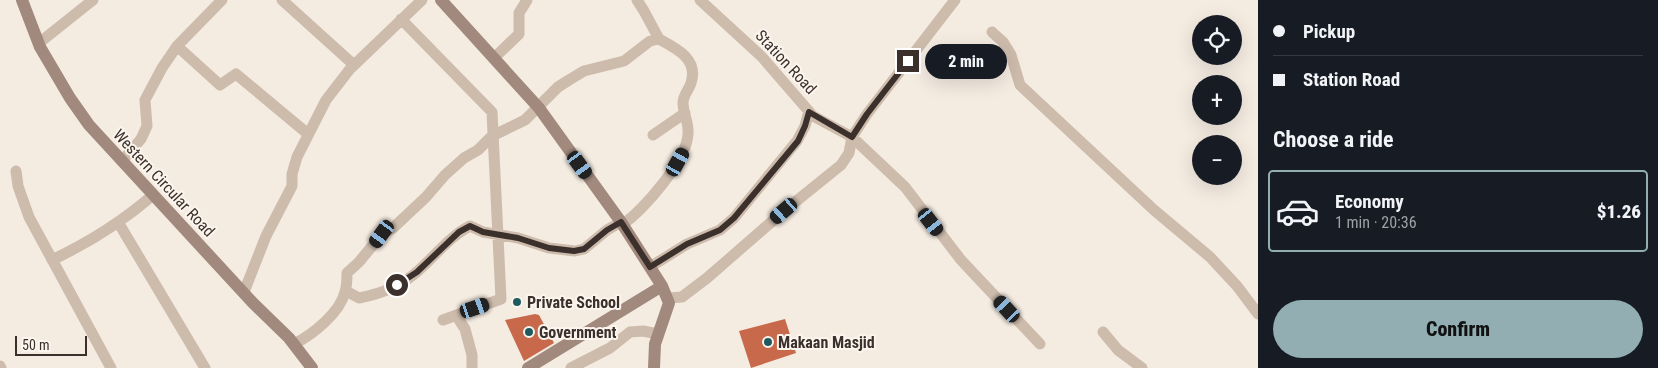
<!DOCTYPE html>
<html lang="en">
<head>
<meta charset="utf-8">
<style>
  :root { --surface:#171b24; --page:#20242c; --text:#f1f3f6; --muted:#9ea1a6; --line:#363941; --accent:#92aeb2 }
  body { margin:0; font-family:"Roboto Condensed",sans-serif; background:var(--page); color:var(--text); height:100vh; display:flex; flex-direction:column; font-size:19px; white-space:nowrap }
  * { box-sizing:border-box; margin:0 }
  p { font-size:16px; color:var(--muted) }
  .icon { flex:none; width:28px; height:28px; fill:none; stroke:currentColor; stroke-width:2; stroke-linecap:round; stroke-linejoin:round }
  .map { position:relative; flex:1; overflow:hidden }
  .side { display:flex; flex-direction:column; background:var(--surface); width:400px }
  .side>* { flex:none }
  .hud { display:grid; align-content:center; height:110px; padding:0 15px; background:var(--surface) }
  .tools { position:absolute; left:1192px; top:15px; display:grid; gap:10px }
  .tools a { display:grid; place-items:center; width:50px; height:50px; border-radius:50%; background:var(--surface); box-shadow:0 5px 20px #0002; font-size:25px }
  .scale { position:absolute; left:15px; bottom:12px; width:72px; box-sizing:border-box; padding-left:5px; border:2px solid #3b302b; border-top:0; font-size:14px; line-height:18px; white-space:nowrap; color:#3b302b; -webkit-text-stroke:4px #fbf5ee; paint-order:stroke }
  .end { position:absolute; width:22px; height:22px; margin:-11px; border:6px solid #3b302b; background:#fff; box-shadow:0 0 0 2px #fff }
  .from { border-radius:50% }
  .bubble { position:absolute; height:35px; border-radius:18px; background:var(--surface); box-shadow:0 5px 20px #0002; font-size:16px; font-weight:800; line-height:35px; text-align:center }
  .car { position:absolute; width:15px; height:30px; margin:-15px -8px; border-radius:6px; box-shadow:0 0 4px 1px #0007; background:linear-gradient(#222 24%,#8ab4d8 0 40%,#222 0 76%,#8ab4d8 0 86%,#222 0) }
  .hud b { display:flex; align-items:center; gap:18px; height:48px; font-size:19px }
  .hud b+b { border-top:1px solid var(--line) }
  .hud i { width:12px; height:12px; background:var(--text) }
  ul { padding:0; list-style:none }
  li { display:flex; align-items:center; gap:15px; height:82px; margin:0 10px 8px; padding:0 5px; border:2px solid transparent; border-radius:5px }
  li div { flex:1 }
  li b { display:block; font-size:19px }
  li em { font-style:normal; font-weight:800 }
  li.current { border-color:var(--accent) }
  li>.icon { width:45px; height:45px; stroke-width:1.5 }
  h2 { padding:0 15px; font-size:22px; line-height:60px }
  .button { display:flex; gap:10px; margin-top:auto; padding:10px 15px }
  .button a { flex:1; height:58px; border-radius:30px; background:var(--accent); color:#111; font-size:20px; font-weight:800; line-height:58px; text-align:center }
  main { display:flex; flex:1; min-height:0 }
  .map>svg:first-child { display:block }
  .building { fill:#c8694b }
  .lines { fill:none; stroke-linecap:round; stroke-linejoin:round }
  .street { stroke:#cdbbac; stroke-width:11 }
  .secondary { stroke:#a18a7d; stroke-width:12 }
  .route { stroke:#3b302b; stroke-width:6 }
  .poi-dot { fill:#1f5a5e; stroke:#fbf5ee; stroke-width:2 }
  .labels { text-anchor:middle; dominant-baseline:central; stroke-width:4; stroke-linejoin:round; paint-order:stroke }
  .street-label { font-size:16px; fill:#3b302b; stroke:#fbf5ee }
  .poi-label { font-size:16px; font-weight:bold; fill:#3b302b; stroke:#fbf5ee; text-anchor:start }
</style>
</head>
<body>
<main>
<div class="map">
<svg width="1258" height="368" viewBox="0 0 1258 368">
  <rect width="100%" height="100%" fill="#f4ebe1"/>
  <path class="building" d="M535 314 539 315 554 343 524 361 505 320Z
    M785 319 796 353 751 368 739 331Z"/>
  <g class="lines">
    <path class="street" d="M282 0 354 65
      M637 0 644 11 659 39
      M700 0 762 57 813 116 852 137 905 187 961 260 1040 344
      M401 19 492 112 501 299 443 320
      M992 32 1003 42 1011 55 1020 85 1154 210 1210 257 1237 286 1258 314
      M39 43 93 0
      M177 46 220 85 236 74 308 134
      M494 58 519 34V13L527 0
      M653 135 685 113
      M122 161 141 139 147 126 145 100 162 68 177 46 222 0
      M16 171 18 186 29 217 111 368
      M118 222 205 368
      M52 260C88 243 123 221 153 195
      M650 267 687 244 720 230 734 218 797 141 805 126 809 111
      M346 291 359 298C380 294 403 285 419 270 436 255 450 236 470 226L483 232 518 238 549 248 575 251 584 249 607 230 621 222
      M244 292 266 236 292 186V174L297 157 326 100 350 69 422 0
      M668 298 682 297 707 278 784 211 841 165 849 153 852 137 867 114 955 0
      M456 315 465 329 472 355V368
      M1103 332 1118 350 1142 368
      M294 344C312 335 340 313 345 292 347 286 347 279 347 273L359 262 382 234 393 228 426 197 445 175 464 158 478 150 492 136 525 120 558 87 569 80 584 71 624 61 650 41 659 39C676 48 699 59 691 83 689 90 683 95 683 103 683 113 689 123 688 133 688 159 643 211 623 224
      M0 366 1 368
      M571 368 610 348 630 332 643 331 658 334"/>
    <path class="secondary" d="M22 0 40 47 70 98 89 125 253 303 289 338 312 368
      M441 0 539 108 621 222 662 286 669 303 655 344 654 368
      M528 368 662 286"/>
  </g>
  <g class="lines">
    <path class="route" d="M397 285 417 272 459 232 470 226 483 232 518 238 549 248 574 251 584 249 607 230 621 222 650 267 687 244 720 230 734 218 798 141 805 126 809 112 852 137 867 114 908 61"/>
  </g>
  <g class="poi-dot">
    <circle cx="517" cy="302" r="5"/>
    <circle cx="529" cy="332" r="5"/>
    <circle cx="768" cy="342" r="5"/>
  </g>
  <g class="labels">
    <g class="street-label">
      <text transform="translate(786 62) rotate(47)">Station Road</text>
      <text transform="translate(164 183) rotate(47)">Western Circular Road</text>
    </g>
    <g class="poi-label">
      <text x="527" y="302">Private School</text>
      <text x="539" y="332">Government</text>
      <text x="778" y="342">Makaan Masjid</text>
    </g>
  </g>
</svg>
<div class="tools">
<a><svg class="icon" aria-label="locate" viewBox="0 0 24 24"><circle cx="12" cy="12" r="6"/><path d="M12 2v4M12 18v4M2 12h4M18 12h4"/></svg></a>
<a>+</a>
<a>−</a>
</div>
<div class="scale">50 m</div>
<i class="end from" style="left:397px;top:285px"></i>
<i class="end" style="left:908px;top:61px"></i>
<div class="bubble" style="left:925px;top:44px;width:82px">2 min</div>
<i class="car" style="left:678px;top:162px;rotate:29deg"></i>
<i class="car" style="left:580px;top:165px;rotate:144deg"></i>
<i class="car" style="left:784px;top:211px;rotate:229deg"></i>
<i class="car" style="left:931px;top:222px;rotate:142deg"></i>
<i class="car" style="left:382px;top:234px;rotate:216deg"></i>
<i class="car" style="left:475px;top:308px;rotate:71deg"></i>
<i class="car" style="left:1007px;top:309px;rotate:317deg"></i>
</div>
<section class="side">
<div class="hud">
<b><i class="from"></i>Pickup</b>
<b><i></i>Station Road</b>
</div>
<h2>Choose a ride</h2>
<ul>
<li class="current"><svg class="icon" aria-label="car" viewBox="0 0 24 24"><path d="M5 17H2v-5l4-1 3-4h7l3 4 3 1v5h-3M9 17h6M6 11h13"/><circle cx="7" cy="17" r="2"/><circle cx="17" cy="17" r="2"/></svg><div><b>Economy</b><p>1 min · 20:36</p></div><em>$1.26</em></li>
</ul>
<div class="button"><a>Confirm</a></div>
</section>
</main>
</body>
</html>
